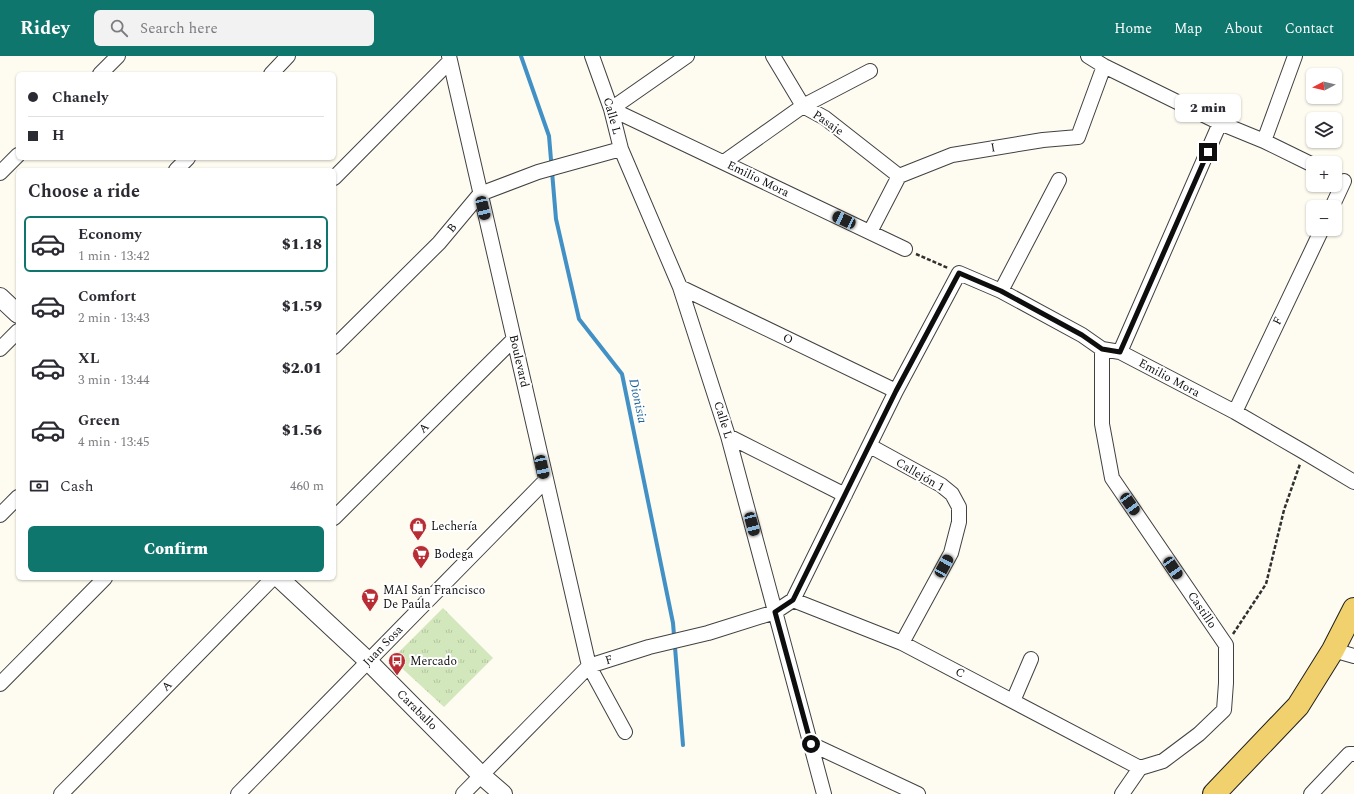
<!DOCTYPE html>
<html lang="en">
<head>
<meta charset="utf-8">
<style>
  :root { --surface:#fff; --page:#f2f2f3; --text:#2b2b33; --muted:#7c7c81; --line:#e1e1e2; --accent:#0f766e }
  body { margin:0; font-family:Spectral,serif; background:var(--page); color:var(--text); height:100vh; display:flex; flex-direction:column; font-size:15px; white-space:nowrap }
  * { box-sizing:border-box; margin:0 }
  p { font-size:13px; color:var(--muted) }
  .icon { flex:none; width:22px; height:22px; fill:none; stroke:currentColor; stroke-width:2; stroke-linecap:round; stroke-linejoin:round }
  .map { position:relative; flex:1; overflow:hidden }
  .drawer { position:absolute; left:16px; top:112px; width:320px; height:412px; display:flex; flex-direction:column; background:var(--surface); border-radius:6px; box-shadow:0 1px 3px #0004 }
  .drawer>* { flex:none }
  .banner { position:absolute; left:16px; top:16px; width:320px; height:88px; border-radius:6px; box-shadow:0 1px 3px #0004; display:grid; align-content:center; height:88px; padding:0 12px; background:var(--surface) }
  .needle { width:26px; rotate:263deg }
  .controls { position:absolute; left:1306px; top:12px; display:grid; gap:8px }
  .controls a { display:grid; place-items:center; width:36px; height:36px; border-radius:6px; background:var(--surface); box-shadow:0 1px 3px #0004; font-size:20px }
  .end { position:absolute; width:18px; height:18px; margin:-9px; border:5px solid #0e0e0e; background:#fff; box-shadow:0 0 0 2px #fff }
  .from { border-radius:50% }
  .bubble { position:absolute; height:28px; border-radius:6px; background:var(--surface); box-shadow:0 1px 3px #0004; font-size:13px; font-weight:800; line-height:28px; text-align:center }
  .car { position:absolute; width:12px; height:24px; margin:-12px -6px; border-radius:5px; box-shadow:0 0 3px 1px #0007; background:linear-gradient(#222 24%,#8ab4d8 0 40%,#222 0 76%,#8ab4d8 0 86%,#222 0) }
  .banner b { display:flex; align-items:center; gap:14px; height:38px; font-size:15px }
  .banner b+b { border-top:1px solid var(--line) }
  .banner i { width:10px; height:10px; background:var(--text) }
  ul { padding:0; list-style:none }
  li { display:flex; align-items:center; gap:12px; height:56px; margin:0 8px 6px; padding:0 4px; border:2px solid transparent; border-radius:6px }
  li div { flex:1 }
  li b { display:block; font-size:15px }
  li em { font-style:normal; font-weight:800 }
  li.selected { border-color:var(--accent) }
  li>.icon { width:36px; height:36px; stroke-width:1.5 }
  h2 { padding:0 12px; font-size:18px; line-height:48px }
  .pay { display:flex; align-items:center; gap:10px; height:44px; padding:0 12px; font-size:15px }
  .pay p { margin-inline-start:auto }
  .action { display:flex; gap:8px; margin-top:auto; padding:8px 12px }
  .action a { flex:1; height:46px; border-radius:6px; background:var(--accent); color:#fff; font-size:16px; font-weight:800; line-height:46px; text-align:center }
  header { display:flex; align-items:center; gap:24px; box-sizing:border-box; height:56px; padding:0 20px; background:var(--accent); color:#fff }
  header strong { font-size:19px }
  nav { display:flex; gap:22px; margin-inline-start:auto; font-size:14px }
  .search { width:280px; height:36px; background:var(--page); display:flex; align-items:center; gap:10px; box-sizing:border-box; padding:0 14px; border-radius:6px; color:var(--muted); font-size:15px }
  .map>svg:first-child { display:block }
  .grass { fill:url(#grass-tufts) }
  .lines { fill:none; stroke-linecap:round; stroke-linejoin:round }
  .stream { stroke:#4291c6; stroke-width:4 }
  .minor-casing { stroke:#414141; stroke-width:16 }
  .tertiary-casing { stroke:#414141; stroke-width:20 }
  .primary-casing { stroke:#1f1f1f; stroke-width:24 }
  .path { stroke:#303030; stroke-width:2.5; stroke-dasharray:4 2; stroke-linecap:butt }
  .minor { stroke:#fff; stroke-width:14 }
  .tertiary { stroke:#fff; stroke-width:18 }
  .primary { stroke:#f1d16d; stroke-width:22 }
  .route { stroke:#0e0e0e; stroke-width:5 }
  .labels { text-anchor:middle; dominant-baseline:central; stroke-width:4; stroke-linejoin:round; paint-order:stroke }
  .street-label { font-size:12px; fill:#0e0e0e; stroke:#fff }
  .poi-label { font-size:12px; fill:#0e0e0e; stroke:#fff; text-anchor:start }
  .water-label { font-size:13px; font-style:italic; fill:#1d6399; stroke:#fff }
</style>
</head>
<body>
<header>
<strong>Ridey</strong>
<div class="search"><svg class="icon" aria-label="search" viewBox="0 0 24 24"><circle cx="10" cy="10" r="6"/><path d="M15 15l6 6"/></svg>Search here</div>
<nav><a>Home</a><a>Map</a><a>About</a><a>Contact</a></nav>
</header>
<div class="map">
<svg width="1354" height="738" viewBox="0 0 1354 738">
  <defs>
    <pattern id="grass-tufts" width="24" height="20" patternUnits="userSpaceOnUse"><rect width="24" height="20" fill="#d2e7bb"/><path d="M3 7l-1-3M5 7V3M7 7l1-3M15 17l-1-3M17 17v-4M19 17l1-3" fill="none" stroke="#b3c5a0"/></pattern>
  </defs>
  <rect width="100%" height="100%" fill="#fefbf0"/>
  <path class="grass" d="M443 552 493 602 444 651 392 603Z"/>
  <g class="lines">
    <path class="stream" d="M521 0 549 80 556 163 579 263 622 318 673 567 683 689"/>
    <defs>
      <path id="minor" d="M449 0 589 610 625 676
        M592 0 611 53 621 93 680 231 728 380 824 738
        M687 0 611 53 905 193
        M773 0 803 50 825 62 899 120
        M1088 0 1104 10 1220 67 1264 85 1313 109
        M100 18 118 0
        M271 18 288 0
        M1264 85 1295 0
        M724 106 803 50 870 15
        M176 114 188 102
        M0 117 18 99
        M334 122 450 5
        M1332 151 1344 125
        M870 176 899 120 952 99 1043 84 1078 81 1104 10
        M680 231 896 335
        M1001 235 1059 124
        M334 291 439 187 480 138 538 116 621 93
        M0 293 18 275
        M1102 293V368L1112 422 1226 589V627L1224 654 1199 678 1163 705 1140 712 1122 738
        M1120 296 1220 67
        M1235 356 1322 173
        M728 380 845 439
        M870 390 941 429 952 438 959 451V466L951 497 902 587
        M0 459 18 441
        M334 462 514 283
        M793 544 896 335 959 217 1001 235 1082 279 1102 293 1120 296 1235 356 1304 396 1354 426
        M1333 594 1354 600
        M0 628 105 522
        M1013 645 1031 603
        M811 688 918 738
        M61 738 273 522
        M238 738 545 425
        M463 738 589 610 649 591 708 577 775 556 793 544 902 587 1140 712
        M1311 738 1349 698H1354"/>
      <path id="tertiary" d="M0 241 18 258
        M279 522 368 605 481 719 503 738"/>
      <path id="primary" d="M1214 738 1298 650 1333 594 1354 553"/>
    </defs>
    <use href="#minor" class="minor-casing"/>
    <use href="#tertiary" class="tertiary-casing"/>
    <use href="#primary" class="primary-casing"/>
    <path class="path" d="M916 198 948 212
      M1233 578 1266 528 1284 454 1300 408"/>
    <use href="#minor" class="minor"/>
    <use href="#tertiary" class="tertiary"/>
    <use href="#primary" class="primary"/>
  </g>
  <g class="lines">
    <path class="route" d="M811 688 775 556 793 544 896 335 959 217 1001 235 1082 279 1102 293 1120 296 1208 96"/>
  </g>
  <defs>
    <symbol id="shop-pin" viewBox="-11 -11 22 30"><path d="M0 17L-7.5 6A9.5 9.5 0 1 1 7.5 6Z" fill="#b72d33" stroke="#fff"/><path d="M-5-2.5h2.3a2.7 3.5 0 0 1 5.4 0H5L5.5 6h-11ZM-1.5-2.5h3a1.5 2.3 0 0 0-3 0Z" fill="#fff"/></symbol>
    <symbol id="supermarket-pin" viewBox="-11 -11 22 30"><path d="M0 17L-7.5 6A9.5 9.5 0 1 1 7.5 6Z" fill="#b72d33" stroke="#fff"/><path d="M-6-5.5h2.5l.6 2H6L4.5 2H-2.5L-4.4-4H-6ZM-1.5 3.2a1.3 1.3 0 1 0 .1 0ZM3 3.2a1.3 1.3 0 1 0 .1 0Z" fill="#fff"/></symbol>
    <symbol id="bus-pin" viewBox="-11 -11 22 30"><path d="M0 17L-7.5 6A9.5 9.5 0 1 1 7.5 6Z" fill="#b72d33" stroke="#fff"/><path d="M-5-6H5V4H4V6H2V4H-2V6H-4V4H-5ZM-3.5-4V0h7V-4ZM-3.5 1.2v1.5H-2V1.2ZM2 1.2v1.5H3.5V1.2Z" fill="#fff"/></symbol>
  </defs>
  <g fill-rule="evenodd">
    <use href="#shop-pin" x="408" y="460" width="20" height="27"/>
    <use href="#supermarket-pin" x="411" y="488" width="20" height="27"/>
    <use href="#supermarket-pin" x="360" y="531" width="20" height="27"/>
    <use href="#bus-pin" x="387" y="595" width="20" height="27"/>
  </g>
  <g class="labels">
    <g class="street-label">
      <text transform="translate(612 60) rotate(74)">Calle L</text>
      <text transform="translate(828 67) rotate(34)">Pasaje</text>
      <text transform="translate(993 92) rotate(-9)">I</text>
      <text transform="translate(758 123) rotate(26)">Emilio Mora</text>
      <text transform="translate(452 172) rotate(-50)">B</text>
      <text transform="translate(1278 265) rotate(-65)">F</text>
      <text transform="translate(788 283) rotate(26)">O</text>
      <text transform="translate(519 305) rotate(77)">Boulevard</text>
      <text transform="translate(1169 322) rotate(28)">Emilio Mora</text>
      <text transform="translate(723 364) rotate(73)">Calle L</text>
      <text transform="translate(424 372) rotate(-45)">A</text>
      <text transform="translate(920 419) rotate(30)">Callejón 1</text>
      <text transform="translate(1202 554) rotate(56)">Castillo</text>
      <text transform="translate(383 590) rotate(-46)">Juan Sosa</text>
      <text transform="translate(609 604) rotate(-17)">F</text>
      <text transform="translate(960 617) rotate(28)">C</text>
      <text transform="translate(167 630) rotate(-45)">A</text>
      <text transform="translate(417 654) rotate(45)">Caraballo</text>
    </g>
    <g class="poi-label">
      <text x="431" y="470">Lechería</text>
      <text x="434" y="498">Bodega</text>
      <text x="383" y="534">MAI San Francisco<tspan x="383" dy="14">De Paula</tspan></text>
      <text x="410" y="605">Mercado</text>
    </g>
    <g class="water-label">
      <text transform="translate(638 345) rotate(78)">Dionisia</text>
    </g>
  </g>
</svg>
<div class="controls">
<a><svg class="needle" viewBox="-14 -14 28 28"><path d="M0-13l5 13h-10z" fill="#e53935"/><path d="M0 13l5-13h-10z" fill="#7c7c81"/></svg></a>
<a><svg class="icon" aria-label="layers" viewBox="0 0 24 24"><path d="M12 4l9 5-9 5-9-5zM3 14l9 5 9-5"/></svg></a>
<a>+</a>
<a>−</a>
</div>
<i class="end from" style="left:811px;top:688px"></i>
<i class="end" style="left:1208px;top:96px"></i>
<div class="bubble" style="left:1175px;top:38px;width:66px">2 min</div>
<i class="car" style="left:483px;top:152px;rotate:167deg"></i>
<i class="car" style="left:844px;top:164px;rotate:295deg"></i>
<i class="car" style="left:542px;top:411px;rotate:168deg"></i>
<i class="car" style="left:1130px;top:448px;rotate:145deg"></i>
<i class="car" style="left:752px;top:468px;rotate:165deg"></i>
<i class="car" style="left:944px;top:510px;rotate:29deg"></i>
<i class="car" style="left:1173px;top:512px;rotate:146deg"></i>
<div class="banner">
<b><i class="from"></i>Chanely</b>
<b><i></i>H</b>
</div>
<section class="drawer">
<h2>Choose a ride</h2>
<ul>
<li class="selected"><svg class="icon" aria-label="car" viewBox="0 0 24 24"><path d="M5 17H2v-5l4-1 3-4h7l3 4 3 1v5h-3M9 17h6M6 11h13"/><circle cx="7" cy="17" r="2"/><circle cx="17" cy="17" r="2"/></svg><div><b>Economy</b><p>1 min · 13:42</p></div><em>$1.18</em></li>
<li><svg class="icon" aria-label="car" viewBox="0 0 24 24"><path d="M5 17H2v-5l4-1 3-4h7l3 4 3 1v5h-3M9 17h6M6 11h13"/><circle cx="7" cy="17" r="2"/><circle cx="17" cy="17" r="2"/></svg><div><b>Comfort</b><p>2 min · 13:43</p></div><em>$1.59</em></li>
<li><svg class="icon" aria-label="car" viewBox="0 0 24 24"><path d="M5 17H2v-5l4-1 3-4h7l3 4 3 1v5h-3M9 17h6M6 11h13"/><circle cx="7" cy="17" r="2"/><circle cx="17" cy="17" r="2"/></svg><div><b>XL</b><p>3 min · 13:44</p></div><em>$2.01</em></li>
<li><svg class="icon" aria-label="car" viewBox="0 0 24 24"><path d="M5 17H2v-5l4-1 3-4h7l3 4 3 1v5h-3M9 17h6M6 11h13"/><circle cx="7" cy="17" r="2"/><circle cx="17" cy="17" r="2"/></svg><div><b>Green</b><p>4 min · 13:45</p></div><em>$1.56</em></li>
</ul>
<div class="pay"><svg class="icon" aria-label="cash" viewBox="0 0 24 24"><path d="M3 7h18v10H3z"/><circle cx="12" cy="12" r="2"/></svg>Cash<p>460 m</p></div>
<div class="action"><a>Confirm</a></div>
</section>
</div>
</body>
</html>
